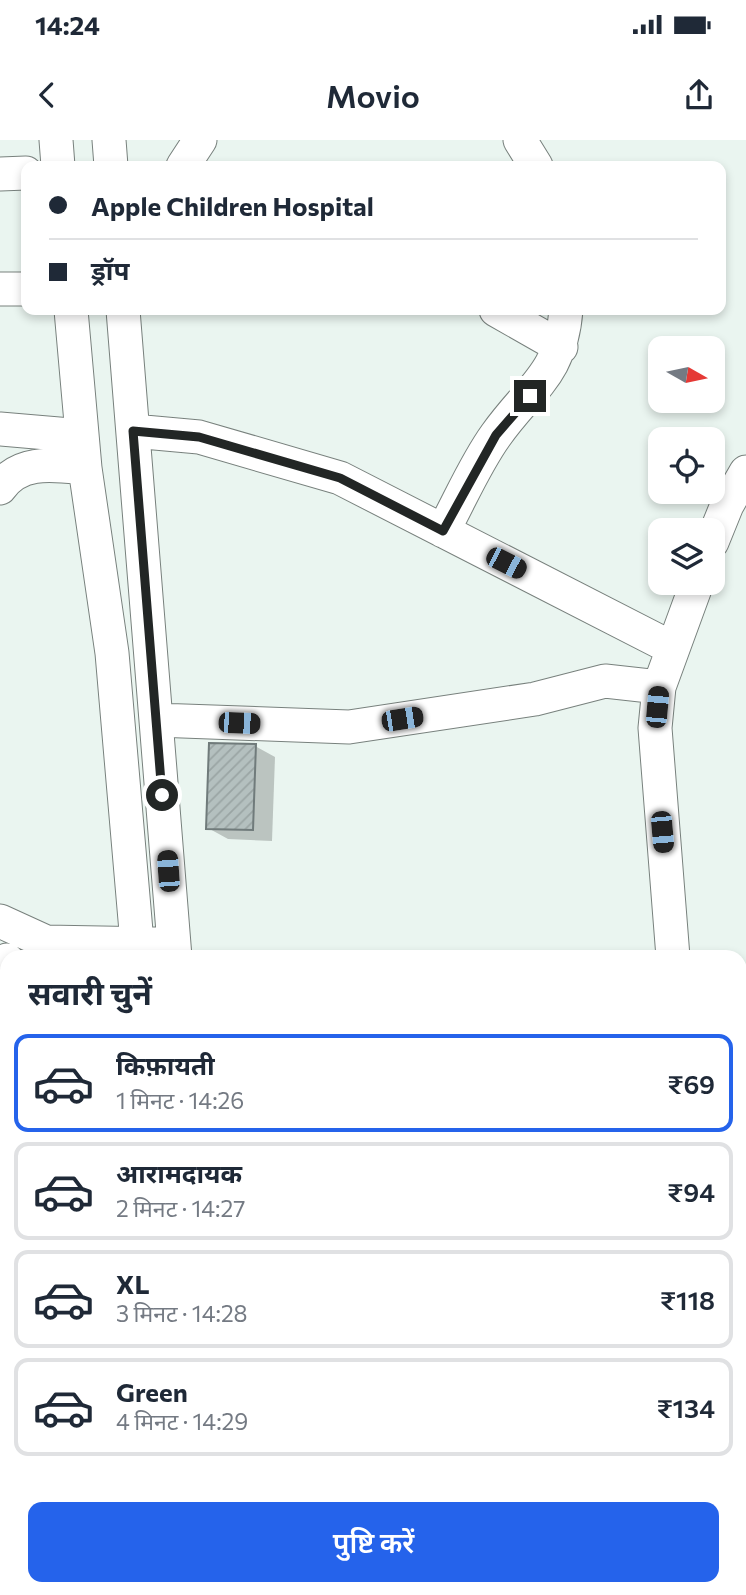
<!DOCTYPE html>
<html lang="hi">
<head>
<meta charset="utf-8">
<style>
  :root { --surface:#fff; --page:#f6f6f7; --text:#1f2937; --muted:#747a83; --line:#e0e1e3; --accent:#2563eb }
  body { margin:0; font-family:Commissioner,"Noto Sans Devanagari",sans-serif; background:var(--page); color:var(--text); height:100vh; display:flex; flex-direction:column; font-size:26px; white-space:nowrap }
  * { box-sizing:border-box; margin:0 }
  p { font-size:23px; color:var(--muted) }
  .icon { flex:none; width:38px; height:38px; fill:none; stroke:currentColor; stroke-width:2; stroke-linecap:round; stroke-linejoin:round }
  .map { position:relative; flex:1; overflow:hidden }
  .sheet { position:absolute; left:0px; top:810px; width:747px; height:646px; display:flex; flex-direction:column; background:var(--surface); border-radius:21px 21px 0 0; box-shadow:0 4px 10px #0003 }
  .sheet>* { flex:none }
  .guide { position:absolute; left:21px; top:21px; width:705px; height:154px; border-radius:14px; box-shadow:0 4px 10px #0003; display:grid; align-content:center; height:154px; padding:0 28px; background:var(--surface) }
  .needle { width:46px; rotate:99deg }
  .tools { position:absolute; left:648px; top:196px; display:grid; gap:14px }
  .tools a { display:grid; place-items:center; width:77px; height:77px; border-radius:14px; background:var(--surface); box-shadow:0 4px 10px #0003; font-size:35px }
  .end { position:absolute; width:32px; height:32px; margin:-16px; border:9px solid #222625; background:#fff; box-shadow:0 0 0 4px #fff }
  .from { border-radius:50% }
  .car { position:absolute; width:21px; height:42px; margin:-21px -10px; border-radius:9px; box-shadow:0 0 5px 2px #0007; background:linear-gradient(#222 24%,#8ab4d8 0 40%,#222 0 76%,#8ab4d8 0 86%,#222 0) }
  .guide b { display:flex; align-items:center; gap:24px; height:66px; font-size:26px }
  .guide b+b { border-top:2px solid var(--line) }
  .guide i { width:18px; height:18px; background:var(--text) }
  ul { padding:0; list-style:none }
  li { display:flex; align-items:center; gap:21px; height:98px; margin:0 14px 10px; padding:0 14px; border:4px solid var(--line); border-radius:14px }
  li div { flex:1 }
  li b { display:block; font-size:26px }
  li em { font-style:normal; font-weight:600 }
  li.on { border-color:var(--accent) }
  li>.icon { width:63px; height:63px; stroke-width:1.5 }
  h2 { padding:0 28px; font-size:32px; line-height:84px }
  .primary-button { display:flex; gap:14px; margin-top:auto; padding:14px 28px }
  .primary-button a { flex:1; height:80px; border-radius:14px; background:var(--accent); color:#fff; font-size:28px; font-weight:600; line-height:80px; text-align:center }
  .status { display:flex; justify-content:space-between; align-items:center; height:49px; padding:0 35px; background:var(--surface); direction:ltr }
  .status svg { height:19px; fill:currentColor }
  header { display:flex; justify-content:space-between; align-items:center; height:91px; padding:0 28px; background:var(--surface); font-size:32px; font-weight:600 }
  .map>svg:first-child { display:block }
  .shadow { fill:#0003 }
  .building { fill:url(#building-hatch); stroke:#707b7b; stroke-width:2 }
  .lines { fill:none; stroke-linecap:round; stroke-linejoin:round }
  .minor-casing { stroke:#78817d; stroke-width:35 }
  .minor { stroke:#fff; stroke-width:33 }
  .route { stroke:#222625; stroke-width:9 }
</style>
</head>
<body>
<div class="status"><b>14:24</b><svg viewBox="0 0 49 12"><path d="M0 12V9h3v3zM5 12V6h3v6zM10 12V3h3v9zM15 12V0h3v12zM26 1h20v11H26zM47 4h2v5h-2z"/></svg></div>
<header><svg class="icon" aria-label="back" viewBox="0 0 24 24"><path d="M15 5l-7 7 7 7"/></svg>Movio<svg class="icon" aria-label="share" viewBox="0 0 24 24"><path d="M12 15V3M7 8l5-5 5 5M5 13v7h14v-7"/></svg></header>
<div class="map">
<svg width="746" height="1455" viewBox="0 0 746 1455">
  <defs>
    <pattern id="building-hatch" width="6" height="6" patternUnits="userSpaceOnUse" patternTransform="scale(1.75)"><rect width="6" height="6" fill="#b4c0bf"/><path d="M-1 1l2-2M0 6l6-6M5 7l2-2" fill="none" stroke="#9aa5a4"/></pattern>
  </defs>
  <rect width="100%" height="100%" fill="#eaf5f0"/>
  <path class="shadow" d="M255 606 275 617 272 701 228 699 208 688Z"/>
  <path class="building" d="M209 603 256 604 253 690 206 689Z"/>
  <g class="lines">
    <defs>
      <path id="minor" d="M56 0 58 26
        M109 0 111 26
        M520 0 536 26
        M183 26 200 0
        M0 34 26 33
        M0 149H26
        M71 170 85 328 112 513 137 803
        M123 170 175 817
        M496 170 561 207
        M0 289 82 296
        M133 291 199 297 340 338 672 508
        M0 348C20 319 54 325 85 328
        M443 391C460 360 475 324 496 295 530 247 561 235 566 170
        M712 402 727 365 746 332
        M156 580 349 587 535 559 605 541 659 547
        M0 781 46 802 157 804
        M673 817 655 588 659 547 697 443
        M0 830 7 820
        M740 875 746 876
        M740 1070 746 1069
        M740 1181 746 1180
        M0 1258 7 1309
        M740 1305H746
        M740 1366 746 1361
        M26 1449 27 1455
        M225 1449V1455
        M393 1449 394 1455
        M685 1449V1455
        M630 1455 639 1449"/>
    </defs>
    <use href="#minor" class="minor-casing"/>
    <use href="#minor" class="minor"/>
  </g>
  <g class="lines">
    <path class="route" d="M162 655 133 291 199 297 340 338 443 391 496 295 530 256"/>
  </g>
</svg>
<div class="tools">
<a><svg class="needle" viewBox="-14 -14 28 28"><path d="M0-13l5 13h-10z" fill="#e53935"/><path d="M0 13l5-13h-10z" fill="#747a83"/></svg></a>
<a><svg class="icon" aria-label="locate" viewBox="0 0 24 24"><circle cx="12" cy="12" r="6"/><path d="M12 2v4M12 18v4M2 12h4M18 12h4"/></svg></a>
<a><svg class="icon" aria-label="layers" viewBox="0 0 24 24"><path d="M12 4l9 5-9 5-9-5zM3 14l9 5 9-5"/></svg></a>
</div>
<i class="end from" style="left:162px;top:655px"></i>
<i class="end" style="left:530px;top:256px"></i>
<i class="car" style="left:506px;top:423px;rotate:117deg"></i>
<i class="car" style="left:657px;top:567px;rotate:5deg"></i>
<i class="car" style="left:402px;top:579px;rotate:81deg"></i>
<i class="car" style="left:239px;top:583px;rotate:92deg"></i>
<i class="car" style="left:662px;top:692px;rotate:175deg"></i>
<i class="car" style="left:168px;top:731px;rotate:356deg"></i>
<div class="guide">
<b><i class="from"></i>Apple Children Hospital</b>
<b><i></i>ड्रॉप</b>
</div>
<section class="sheet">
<h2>सवारी चुनें</h2>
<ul>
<li class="on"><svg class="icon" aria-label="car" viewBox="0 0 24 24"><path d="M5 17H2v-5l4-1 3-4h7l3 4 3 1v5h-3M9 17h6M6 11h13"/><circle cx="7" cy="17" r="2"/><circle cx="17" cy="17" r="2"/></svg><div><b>किफ़ायती</b><p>1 मिनट · 14:26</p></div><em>₹69</em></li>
<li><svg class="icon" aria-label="car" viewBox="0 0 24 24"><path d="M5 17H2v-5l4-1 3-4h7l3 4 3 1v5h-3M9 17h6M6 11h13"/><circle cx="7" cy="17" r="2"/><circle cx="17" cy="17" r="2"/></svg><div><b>आरामदायक</b><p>2 मिनट · 14:27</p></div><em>₹94</em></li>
<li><svg class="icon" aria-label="car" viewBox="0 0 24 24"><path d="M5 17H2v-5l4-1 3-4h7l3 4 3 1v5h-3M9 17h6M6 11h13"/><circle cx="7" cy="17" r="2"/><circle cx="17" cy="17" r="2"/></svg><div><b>XL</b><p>3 मिनट · 14:28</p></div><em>₹118</em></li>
<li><svg class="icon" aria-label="car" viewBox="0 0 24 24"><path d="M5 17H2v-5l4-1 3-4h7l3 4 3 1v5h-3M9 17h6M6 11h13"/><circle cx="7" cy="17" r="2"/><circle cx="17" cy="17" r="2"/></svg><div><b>Green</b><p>4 मिनट · 14:29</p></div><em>₹134</em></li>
</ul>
<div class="primary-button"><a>पुष्टि करें</a></div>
</section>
</div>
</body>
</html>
